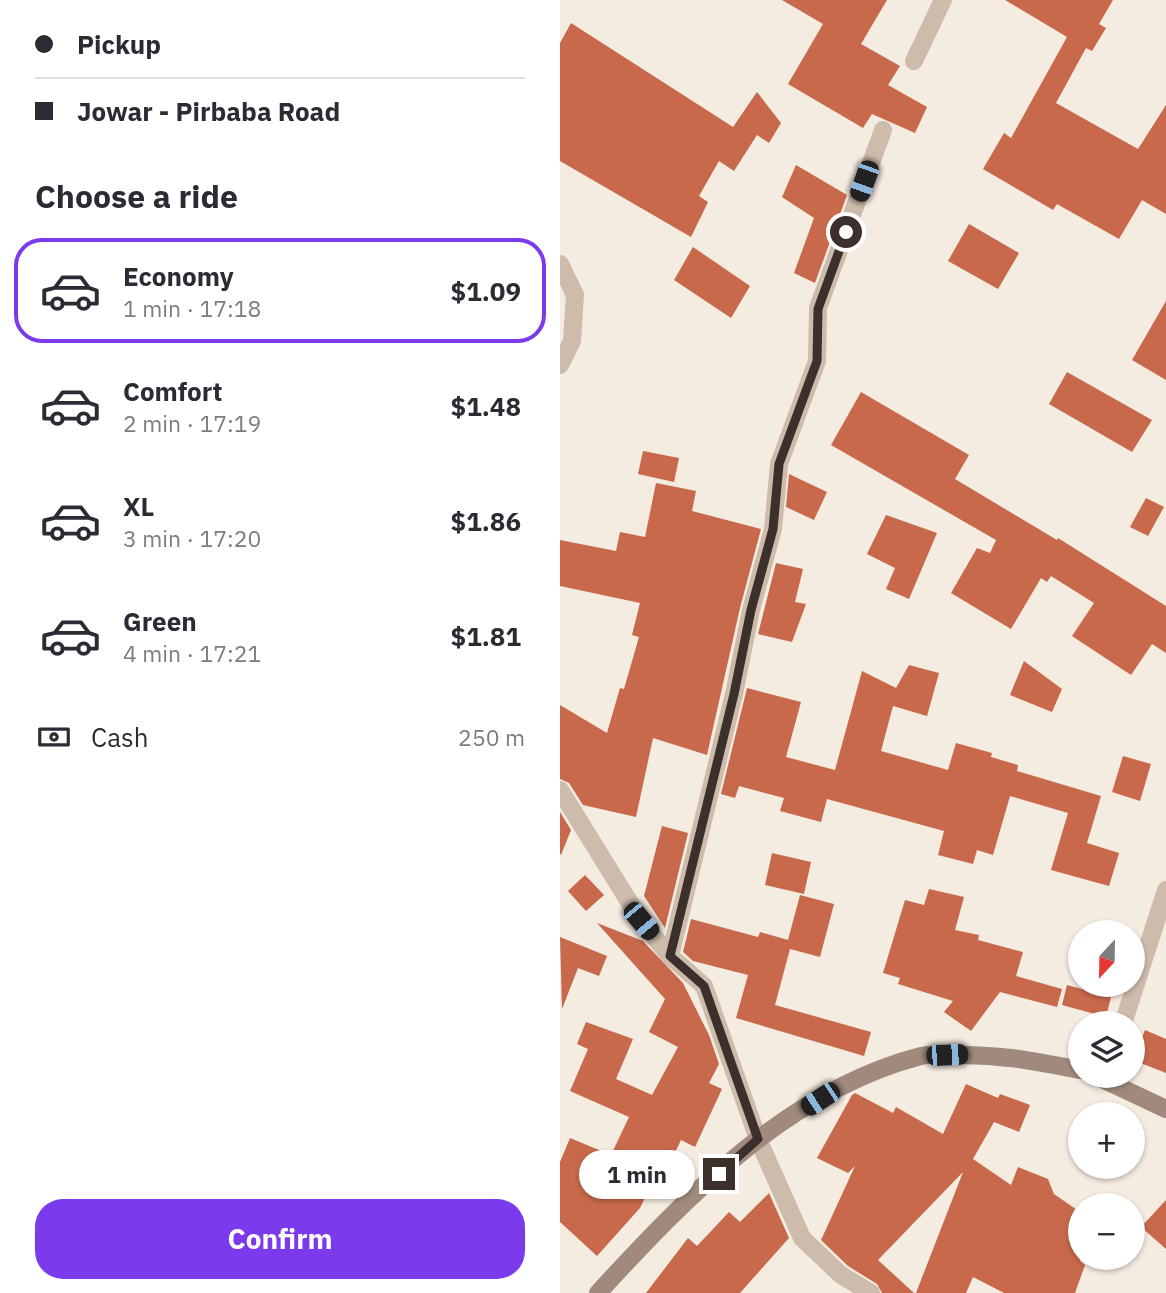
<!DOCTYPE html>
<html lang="en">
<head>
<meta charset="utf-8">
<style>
  :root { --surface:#fff; --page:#f7f7f7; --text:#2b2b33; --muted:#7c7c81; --line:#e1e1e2; --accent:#7c3aed }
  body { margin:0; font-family:"IBM Plex Sans",sans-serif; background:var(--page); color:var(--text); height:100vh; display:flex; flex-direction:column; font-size:26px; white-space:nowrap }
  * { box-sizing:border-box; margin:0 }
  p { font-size:23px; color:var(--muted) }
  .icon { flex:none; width:38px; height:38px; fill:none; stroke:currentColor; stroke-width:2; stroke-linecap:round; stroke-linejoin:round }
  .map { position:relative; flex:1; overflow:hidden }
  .drawer { display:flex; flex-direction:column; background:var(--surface); width:560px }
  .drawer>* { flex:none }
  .banner { display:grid; align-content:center; height:154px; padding:0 35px; background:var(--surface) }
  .needle { width:46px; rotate:202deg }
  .tools { position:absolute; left:508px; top:920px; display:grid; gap:14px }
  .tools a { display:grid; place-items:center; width:77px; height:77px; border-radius:50%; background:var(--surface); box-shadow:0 2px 5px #0004; font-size:35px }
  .end { position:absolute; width:32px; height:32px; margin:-16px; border:9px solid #3b302b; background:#fff; box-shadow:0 0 0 4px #fff }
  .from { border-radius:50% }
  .bubble { position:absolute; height:49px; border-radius:24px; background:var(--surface); box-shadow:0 2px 5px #0004; font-size:23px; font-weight:800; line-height:49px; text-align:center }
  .car { position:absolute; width:21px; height:42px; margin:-21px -10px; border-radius:9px; box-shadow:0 0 5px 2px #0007; background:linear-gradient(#222 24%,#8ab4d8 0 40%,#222 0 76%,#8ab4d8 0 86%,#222 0) }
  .banner b { display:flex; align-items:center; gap:24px; height:66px; font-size:26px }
  .banner b+b { border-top:2px solid var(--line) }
  .banner i { width:18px; height:18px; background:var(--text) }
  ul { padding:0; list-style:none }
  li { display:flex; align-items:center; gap:21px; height:105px; margin:0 14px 10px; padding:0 21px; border:4px solid transparent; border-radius:28px }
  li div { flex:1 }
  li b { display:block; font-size:26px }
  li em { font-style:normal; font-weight:800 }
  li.active { border-color:var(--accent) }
  li>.icon { width:63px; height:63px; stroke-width:1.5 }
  h2 { padding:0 35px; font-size:32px; line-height:84px }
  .pay { display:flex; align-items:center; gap:18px; height:77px; padding:0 35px; font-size:26px }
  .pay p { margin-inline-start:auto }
  .primary-button { display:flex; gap:14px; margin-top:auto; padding:14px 35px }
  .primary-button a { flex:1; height:80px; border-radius:28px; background:var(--accent); color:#fff; font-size:28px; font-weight:800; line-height:80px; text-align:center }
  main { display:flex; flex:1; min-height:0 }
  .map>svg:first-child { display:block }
  .building { fill:#c8694b }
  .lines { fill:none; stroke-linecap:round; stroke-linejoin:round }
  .street { stroke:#cdbbac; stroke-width:18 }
  .secondary { stroke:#a18a7d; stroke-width:18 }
  .route { stroke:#3b302b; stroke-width:9 }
</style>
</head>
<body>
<main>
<section class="drawer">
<div class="banner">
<b><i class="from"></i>Pickup</b>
<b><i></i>Jowar - Pirbaba Road</b>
</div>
<h2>Choose a ride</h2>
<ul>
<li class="active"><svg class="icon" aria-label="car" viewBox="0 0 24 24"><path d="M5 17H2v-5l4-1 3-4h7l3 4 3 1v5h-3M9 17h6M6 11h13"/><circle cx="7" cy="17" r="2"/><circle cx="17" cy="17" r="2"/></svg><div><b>Economy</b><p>1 min · 17:18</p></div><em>$1.09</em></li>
<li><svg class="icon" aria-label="car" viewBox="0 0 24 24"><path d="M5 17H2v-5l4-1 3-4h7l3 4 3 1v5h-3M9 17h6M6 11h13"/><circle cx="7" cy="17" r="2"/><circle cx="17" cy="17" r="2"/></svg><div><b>Comfort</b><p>2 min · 17:19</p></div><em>$1.48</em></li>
<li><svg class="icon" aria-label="car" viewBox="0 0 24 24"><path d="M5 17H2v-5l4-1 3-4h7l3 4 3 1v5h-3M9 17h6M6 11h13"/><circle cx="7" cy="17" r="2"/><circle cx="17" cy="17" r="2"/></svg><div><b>XL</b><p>3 min · 17:20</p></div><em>$1.86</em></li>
<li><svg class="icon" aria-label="car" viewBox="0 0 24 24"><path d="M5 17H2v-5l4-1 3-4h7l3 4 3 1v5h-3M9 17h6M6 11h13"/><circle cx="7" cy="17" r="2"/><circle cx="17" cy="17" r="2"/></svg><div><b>Green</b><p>4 min · 17:21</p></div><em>$1.81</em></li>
</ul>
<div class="pay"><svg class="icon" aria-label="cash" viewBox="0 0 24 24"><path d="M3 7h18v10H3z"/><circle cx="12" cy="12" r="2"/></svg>Cash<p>250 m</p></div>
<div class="primary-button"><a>Confirm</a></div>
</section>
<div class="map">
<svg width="606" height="1293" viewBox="0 0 606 1293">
  <rect width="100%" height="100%" fill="#f4ebe1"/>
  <path class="building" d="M222 0H327L301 44 340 66 328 85 367 107 355 133 312 114 303 128 228 84 263 24Z
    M445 0H553L539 24 546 28 532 51 526 48 496 103 578 149 606 105V214L582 200 559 239 497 204 493 210 423 169 444 133 451 138 507 37Z
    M11 23 173 127 197 92 221 123 209 143 197 135 174 171 159 161 139 196 148 202 131 237 0 161V43Z
    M236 165 287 195 255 283 234 273 254 218 222 197Z
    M409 224 459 253 438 289 388 261Z
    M133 247 190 286 171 318 114 280Z
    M606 301V380L572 360Z
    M507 372 592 420 572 452 489 404Z
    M301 392 409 455 395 479 497 540 498 538 606 606V653L592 644 571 675 512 636 534 603 491 576 487 582 481 578 451 629 391 593 417 548 430 553 436 540 271 445Z
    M83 451 119 458 114 482 78 474Z
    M229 474 267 492 254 520 226 507Z
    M96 483 136 491 132 511 201 529 180 608 147 755 93 738 76 817 23 805 9 783 0 779V705L47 733 60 688 64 689 79 637 72 635 80 603 0 586V540L56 551 60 532 85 537Z
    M586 498 604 507 588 536 570 527Z
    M326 515 377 533 349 599 326 589 335 568 307 554Z
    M216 563 243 569 235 602 246 604 232 642 198 634Z
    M464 661 502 689 492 712 450 695Z
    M349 665 379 673 367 716 333 706 321 751 388 770 396 743 432 753 431 757 458 765 457 771 541 796 527 843 559 853 549 886 491 870 508 813 450 796 433 855 417 850 413 864 378 855 384 831 267 799 261 822 220 811 224 798 179 786 175 798 161 794 187 688 241 702 226 757 275 770 302 671 336 688Z
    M563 756 591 764 580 801 552 792Z
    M0 812 11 830 1 855 0 854Z
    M102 826 128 833 105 928 84 896Z
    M212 853 251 862 244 894 205 885Z
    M25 875 44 895 26 911 8 891Z
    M369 889 404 897 395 930 419 935 418 940 463 952 456 976 502 989 497 1007 440 992 411 1031 384 1012 393 1001 338 984 340 978 323 973 345 900 364 905Z
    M240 895 274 904 260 957 230 949 215 1005 311 1032 304 1056 176 1018 188 975 133 961 123 952 131 919 198 937 200 932 228 940Z
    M37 923 83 941 123 983 149 1035 159 1064 149 1083 162 1089 135 1147 121 1140 109 1165 103 1162 80 1208 37 1256 0 1222V1162L10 1138 51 1155 69 1117 10 1091 28 1049 17 1044 26 1022 73 1039 56 1079 92 1095 118 1047 89 1032 105 999Z
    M0 937 47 956 39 976 18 968 2 1009Z
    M507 985 551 997 546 1017 502 1005Z
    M585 1030 606 1039V1073L573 1060Z
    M406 1084 438 1098 440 1094 470 1105 459 1132 434 1122 413 1159 451 1185 458 1167 488 1179 494 1194 520 1212V1261L525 1265 515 1293H444L413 1277 406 1293H356L403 1172 318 1260 354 1293H322L317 1284 288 1266 261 1240 295 1166 288 1173 257 1158 292 1095 295 1093 333 1113 336 1107 383 1134Z
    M209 1193 229 1238 180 1293H86L128 1238 137 1246 169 1212 180 1222Z
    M606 1200V1249L581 1227Z"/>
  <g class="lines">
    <path class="street" d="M354 61 383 0
      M0 264 15 295 12 341 0 365
      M0 790 81 921 110 956 144 986 198 1139 242 1238 281 1275 311 1293
      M110 956 174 694 191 610 213 529 219 464 257 361 258 308 323 130
      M563 1024 606 890"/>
    <path class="secondary" d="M536 1076 606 1109
      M38 1293C127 1196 229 1090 361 1056 371 1054 383 1055 393 1055 440 1054 474 1061 520 1070"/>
  </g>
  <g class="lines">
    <path class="route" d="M159 1174 198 1139 144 986 110 956 174 694 191 610 213 529 219 464 257 361 258 309 286 232"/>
  </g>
</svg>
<div class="tools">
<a><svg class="needle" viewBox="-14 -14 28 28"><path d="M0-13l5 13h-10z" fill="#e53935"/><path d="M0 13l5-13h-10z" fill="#7c7c81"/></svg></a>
<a><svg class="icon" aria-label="layers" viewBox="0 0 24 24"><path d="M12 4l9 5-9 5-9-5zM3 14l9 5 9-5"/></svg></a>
<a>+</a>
<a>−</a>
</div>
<i class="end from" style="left:286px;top:232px"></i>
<i class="end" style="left:159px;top:1174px"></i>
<div class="bubble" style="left:19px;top:1150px;width:116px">1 min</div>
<i class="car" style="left:304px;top:181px;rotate:200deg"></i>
<i class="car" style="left:81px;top:921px;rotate:140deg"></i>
<i class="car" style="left:387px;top:1055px;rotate:88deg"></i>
<i class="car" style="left:260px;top:1099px;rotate:237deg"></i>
</div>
</main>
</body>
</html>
